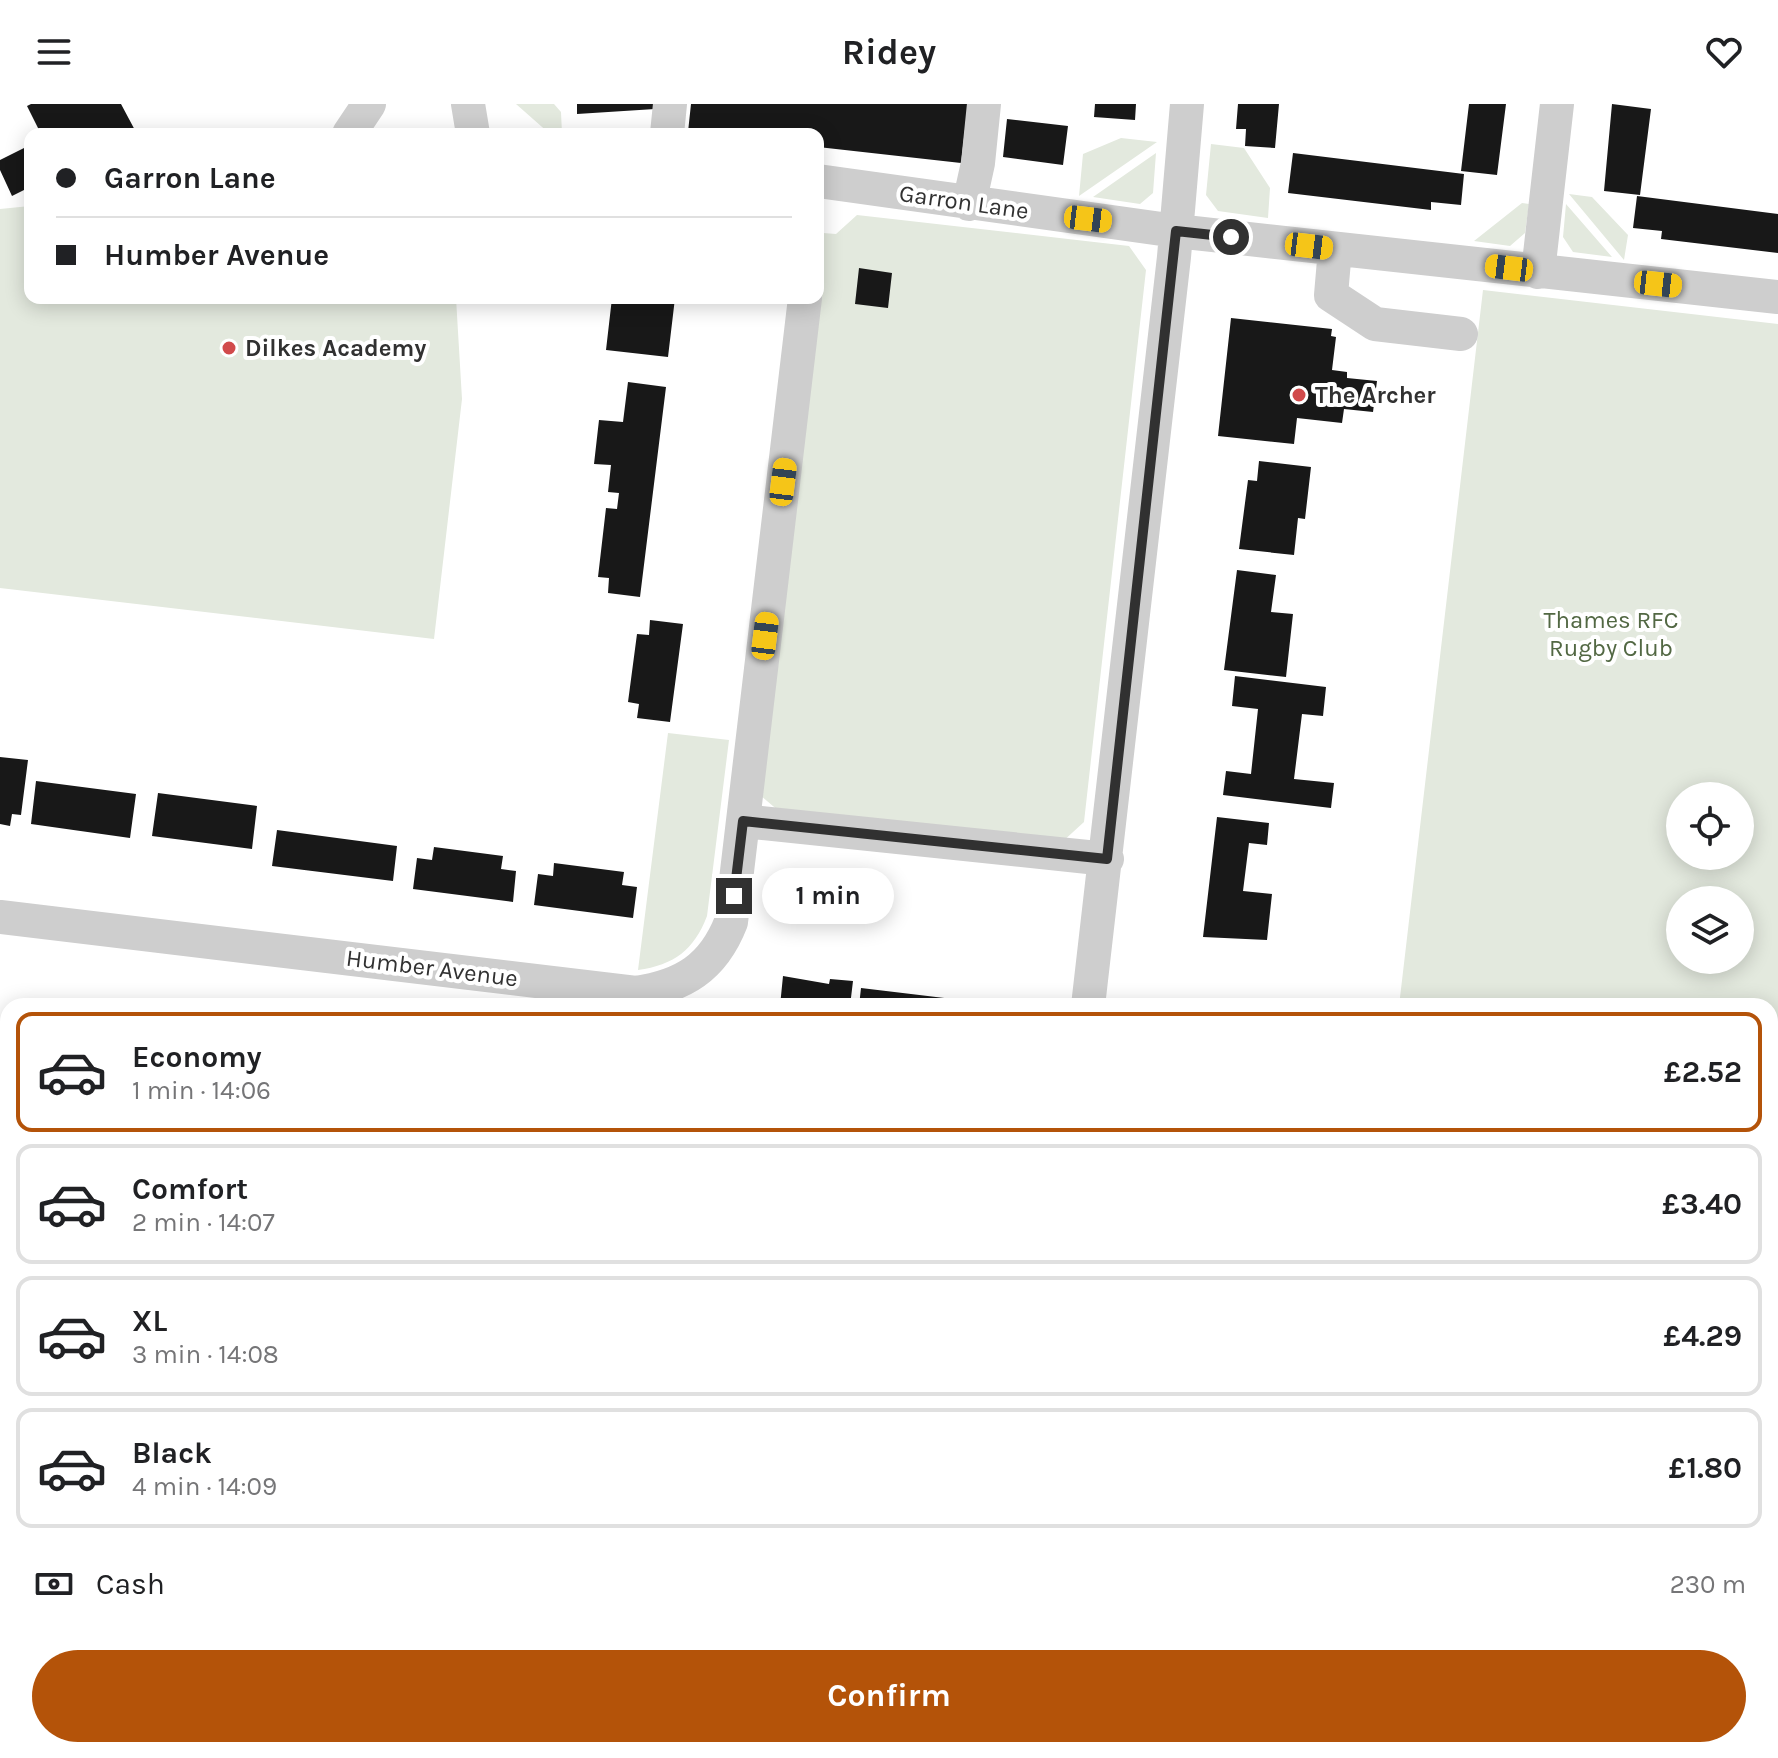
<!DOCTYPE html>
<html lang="en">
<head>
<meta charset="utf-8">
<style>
  :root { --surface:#fff; --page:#f6f6f6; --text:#202124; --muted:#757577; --line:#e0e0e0; --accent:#b45309 }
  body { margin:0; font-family:Karla,sans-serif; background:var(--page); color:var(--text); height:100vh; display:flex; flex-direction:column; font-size:30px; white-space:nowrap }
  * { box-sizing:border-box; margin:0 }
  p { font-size:26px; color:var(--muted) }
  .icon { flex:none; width:44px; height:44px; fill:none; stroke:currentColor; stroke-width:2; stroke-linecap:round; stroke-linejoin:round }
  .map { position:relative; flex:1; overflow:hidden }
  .sheet { position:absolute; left:0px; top:894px; width:1778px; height:760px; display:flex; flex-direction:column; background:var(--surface); border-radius:24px 24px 0 0; box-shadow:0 4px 20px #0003 }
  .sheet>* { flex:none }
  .guide { position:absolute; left:24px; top:24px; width:800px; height:176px; border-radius:16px; box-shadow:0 4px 20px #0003; display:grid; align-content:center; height:176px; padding:0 32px; background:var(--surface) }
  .controls { position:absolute; left:1666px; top:678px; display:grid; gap:16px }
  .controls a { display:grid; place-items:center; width:88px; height:88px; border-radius:50%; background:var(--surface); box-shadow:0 4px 20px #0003; font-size:40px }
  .end { position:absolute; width:36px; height:36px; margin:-18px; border:10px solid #313131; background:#fff; box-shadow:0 0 0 4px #fff }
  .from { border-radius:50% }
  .bubble { position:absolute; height:56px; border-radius:28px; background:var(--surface); box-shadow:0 4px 20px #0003; font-size:26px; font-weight:700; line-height:56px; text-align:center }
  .car { position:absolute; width:24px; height:48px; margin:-24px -12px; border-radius:10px; box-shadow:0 0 6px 2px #0007; background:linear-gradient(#f5c518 24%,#345 0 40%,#f5c518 0 76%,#345 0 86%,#f5c518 0) }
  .guide b { display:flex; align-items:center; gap:28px; height:76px; font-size:30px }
  .guide b+b { border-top:2px solid var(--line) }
  .guide i { width:20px; height:20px; background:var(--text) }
  ul { padding:14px 0 0; list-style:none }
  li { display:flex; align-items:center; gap:24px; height:120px; margin:0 16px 12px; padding:0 16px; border:4px solid var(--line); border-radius:16px }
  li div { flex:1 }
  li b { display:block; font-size:30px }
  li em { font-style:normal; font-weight:700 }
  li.current { border-color:var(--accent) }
  li>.icon { width:72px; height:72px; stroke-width:1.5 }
  .pay { display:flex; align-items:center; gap:20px; height:88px; padding:0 32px; font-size:30px }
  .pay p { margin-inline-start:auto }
  .action { display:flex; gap:16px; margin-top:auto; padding:16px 32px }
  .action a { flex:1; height:92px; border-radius:48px; background:var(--accent); color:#fff; font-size:32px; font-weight:700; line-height:92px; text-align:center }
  header { display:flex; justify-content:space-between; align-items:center; height:104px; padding:0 32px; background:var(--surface); font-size:36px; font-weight:700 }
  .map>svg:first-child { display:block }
  .green { fill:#e3e9de; fill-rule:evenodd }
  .building { fill:#181818 }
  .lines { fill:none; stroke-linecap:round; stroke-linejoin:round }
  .minor { stroke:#cecece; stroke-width:34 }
  .route { stroke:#313131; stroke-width:10 }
  .poi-dot { fill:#d14a4b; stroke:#fff; stroke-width:3 }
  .labels { text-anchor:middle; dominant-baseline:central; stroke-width:8; stroke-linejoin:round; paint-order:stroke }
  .street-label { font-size:24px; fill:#313131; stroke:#fff }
  .poi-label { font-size:24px; font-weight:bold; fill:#313131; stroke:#fff; text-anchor:start }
  .park-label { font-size:24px; fill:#526843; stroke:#fff }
</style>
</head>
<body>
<header><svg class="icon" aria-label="menu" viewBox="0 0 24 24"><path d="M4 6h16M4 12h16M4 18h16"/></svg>Ridey<svg class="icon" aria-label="heart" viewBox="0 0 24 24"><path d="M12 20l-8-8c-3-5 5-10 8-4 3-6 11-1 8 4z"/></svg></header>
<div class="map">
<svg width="1778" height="1654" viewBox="0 0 1778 1654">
  <rect width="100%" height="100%" fill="#fff"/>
  <path class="green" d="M516 0H554L561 8 562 30H550Z
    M1121 34 1157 38 1079 92 1083 50Z
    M1211 40 1244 44 1270 84 1268 114 1218 107 1206 91Z
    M1156 49 1153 89 1140 100 1093 93Z
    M1569 90 1592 93 1628 131 1624 156Z
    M1522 99 1529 100 1525 129 1510 142 1474 137Z
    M1566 100 1612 153 1573 148 1563 133Z
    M30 102V194H456L462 295 434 535 0 484V105Z
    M857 111 1129 142 1146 166 1084 718 1061 739 780 708 761 692 823 129 836 130Z
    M1483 186 1778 220V1654H0V1108L8 1109V1646H1770V902H1399ZM1680 692H1740V752H1680ZM1680 796H1740V856H1680Z
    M668 629 729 636 707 812C694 846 674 861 638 866Z"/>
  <path class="building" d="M31 0H121L137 30H41L27 2Z
    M577 0H655V5L577 10Z
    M691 0H968L961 59 818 43V30L688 28Z
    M1095 0H1136L1135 16 1094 13Z
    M1238 0H1279L1275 44 1245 42 1246 25H1236Z
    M1469 0H1506L1497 71 1461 67Z
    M1612 0 1651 5 1640 91 1604 87Z
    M1007 15 1068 22 1063 61 1003 53Z
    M30 41V83L12 92 0 66V56Z
    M1293 49 1464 70 1461 101 1431 98V106L1288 89Z
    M1637 92 1778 110V149L1661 135 1662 127 1633 124Z
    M859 164 892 169 888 204 855 200Z
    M612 194H675L668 253 606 246Z
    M1231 214 1332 225 1331 232 1336 233 1332 266 1347 268V274L1377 277 1373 308 1344 305 1342 319 1297 314 1294 340 1218 332Z
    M628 278 666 283 640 493 608 489 609 474 598 473 606 404 617 405 619 389 608 388 611 361 594 360 599 316 623 318Z
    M1259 357 1311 363 1305 415 1298 414 1294 451 1239 445 1248 376 1257 377Z
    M1237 466 1276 471 1271 508 1293 510 1286 573 1224 566Z
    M650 516 683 520 670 618 637 614 639 600 628 598 637 530 649 531Z
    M1235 572 1326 583 1323 612 1302 610 1294 675 1334 679 1331 704 1223 691 1226 667 1251 670 1258 605 1232 602Z
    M0 653 28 656 21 711 12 710 10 722 0 720Z
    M36 677 136 690 130 734 31 720Z
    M158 689 257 702 252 745 152 732Z
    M1217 713 1269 719 1267 741 1249 739 1243 787 1272 790 1267 836 1203 833Z
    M277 726 397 742 393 777 272 762Z
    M434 743 503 752 501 765 516 767 513 798 413 785 417 754 432 756Z
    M554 759 624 768 622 781 637 783 633 814 534 801 538 770 553 772Z
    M783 872 829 880 830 875 853 877 850 902H780Z
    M861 884 961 896 960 902H859Z
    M6 933H8V955H3Z"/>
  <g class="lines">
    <path class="minor" d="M468 0 473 30
      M349 30 369 0
      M667 30 670 0
      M818 77 1176 127 1778 193
      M969 100 978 59 984 0
      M1335 145 1331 191 1375 220 1461 230
      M1538 168 1557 0
      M743 717 1107 755
      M0 813 636 889C683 882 713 864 731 818L805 194
      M1088 902 1174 153 1187 0"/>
  </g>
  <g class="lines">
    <path class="route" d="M734 792 743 717 1107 755 1176 127 1231 133"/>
  </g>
  <g class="poi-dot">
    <circle cx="229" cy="244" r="8"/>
    <circle cx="1299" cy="291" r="8"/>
  </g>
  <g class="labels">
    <g class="street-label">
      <text transform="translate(964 98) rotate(8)">Garron Lane</text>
      <text transform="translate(432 864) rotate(7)">Humber Avenue</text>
    </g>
    <g class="poi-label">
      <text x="245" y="244">Dilkes Academy</text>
      <text x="1315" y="291">The Archer</text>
    </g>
    <g class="park-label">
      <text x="1611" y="516">Thames RFC<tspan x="1611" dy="28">Rugby Club</tspan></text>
    </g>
  </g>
</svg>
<div class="controls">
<a><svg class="icon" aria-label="locate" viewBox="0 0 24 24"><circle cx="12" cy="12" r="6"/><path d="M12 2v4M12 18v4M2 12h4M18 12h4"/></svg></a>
<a><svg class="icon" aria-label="layers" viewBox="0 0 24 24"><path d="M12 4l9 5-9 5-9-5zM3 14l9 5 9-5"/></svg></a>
</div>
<i class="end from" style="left:1231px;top:133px"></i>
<i class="end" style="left:734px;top:792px"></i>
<div class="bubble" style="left:762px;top:764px;width:132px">1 min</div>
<i class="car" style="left:1088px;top:115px;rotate:97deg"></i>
<i class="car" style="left:1309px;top:142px;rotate:97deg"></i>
<i class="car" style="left:1509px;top:164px;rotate:277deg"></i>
<i class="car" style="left:1658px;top:180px;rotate:96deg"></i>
<i class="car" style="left:783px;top:378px;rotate:7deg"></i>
<i class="car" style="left:765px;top:532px;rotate:7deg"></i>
<div class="guide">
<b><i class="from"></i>Garron Lane</b>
<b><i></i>Humber Avenue</b>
</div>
<section class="sheet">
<ul>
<li class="current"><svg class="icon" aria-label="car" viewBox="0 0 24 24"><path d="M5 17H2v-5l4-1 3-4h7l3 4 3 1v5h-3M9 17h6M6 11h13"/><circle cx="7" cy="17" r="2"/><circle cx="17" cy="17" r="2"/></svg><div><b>Economy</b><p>1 min · 14:06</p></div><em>£2.52</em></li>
<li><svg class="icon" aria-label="car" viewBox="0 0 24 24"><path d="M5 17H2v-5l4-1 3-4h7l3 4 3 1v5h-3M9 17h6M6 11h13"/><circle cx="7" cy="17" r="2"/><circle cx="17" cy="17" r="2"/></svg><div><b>Comfort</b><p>2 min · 14:07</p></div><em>£3.40</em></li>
<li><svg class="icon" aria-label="car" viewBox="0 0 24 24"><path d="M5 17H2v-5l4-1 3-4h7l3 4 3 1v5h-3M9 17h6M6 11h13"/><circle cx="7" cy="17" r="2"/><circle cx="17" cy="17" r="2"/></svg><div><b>XL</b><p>3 min · 14:08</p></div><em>£4.29</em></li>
<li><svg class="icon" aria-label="car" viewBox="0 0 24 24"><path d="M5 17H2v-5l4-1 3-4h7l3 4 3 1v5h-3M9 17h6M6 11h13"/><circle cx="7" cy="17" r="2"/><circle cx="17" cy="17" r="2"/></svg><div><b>Black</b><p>4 min · 14:09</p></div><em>£1.80</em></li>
</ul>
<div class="pay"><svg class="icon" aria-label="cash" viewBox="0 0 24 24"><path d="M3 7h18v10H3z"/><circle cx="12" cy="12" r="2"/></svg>Cash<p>230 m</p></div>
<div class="action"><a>Confirm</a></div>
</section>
</div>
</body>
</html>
